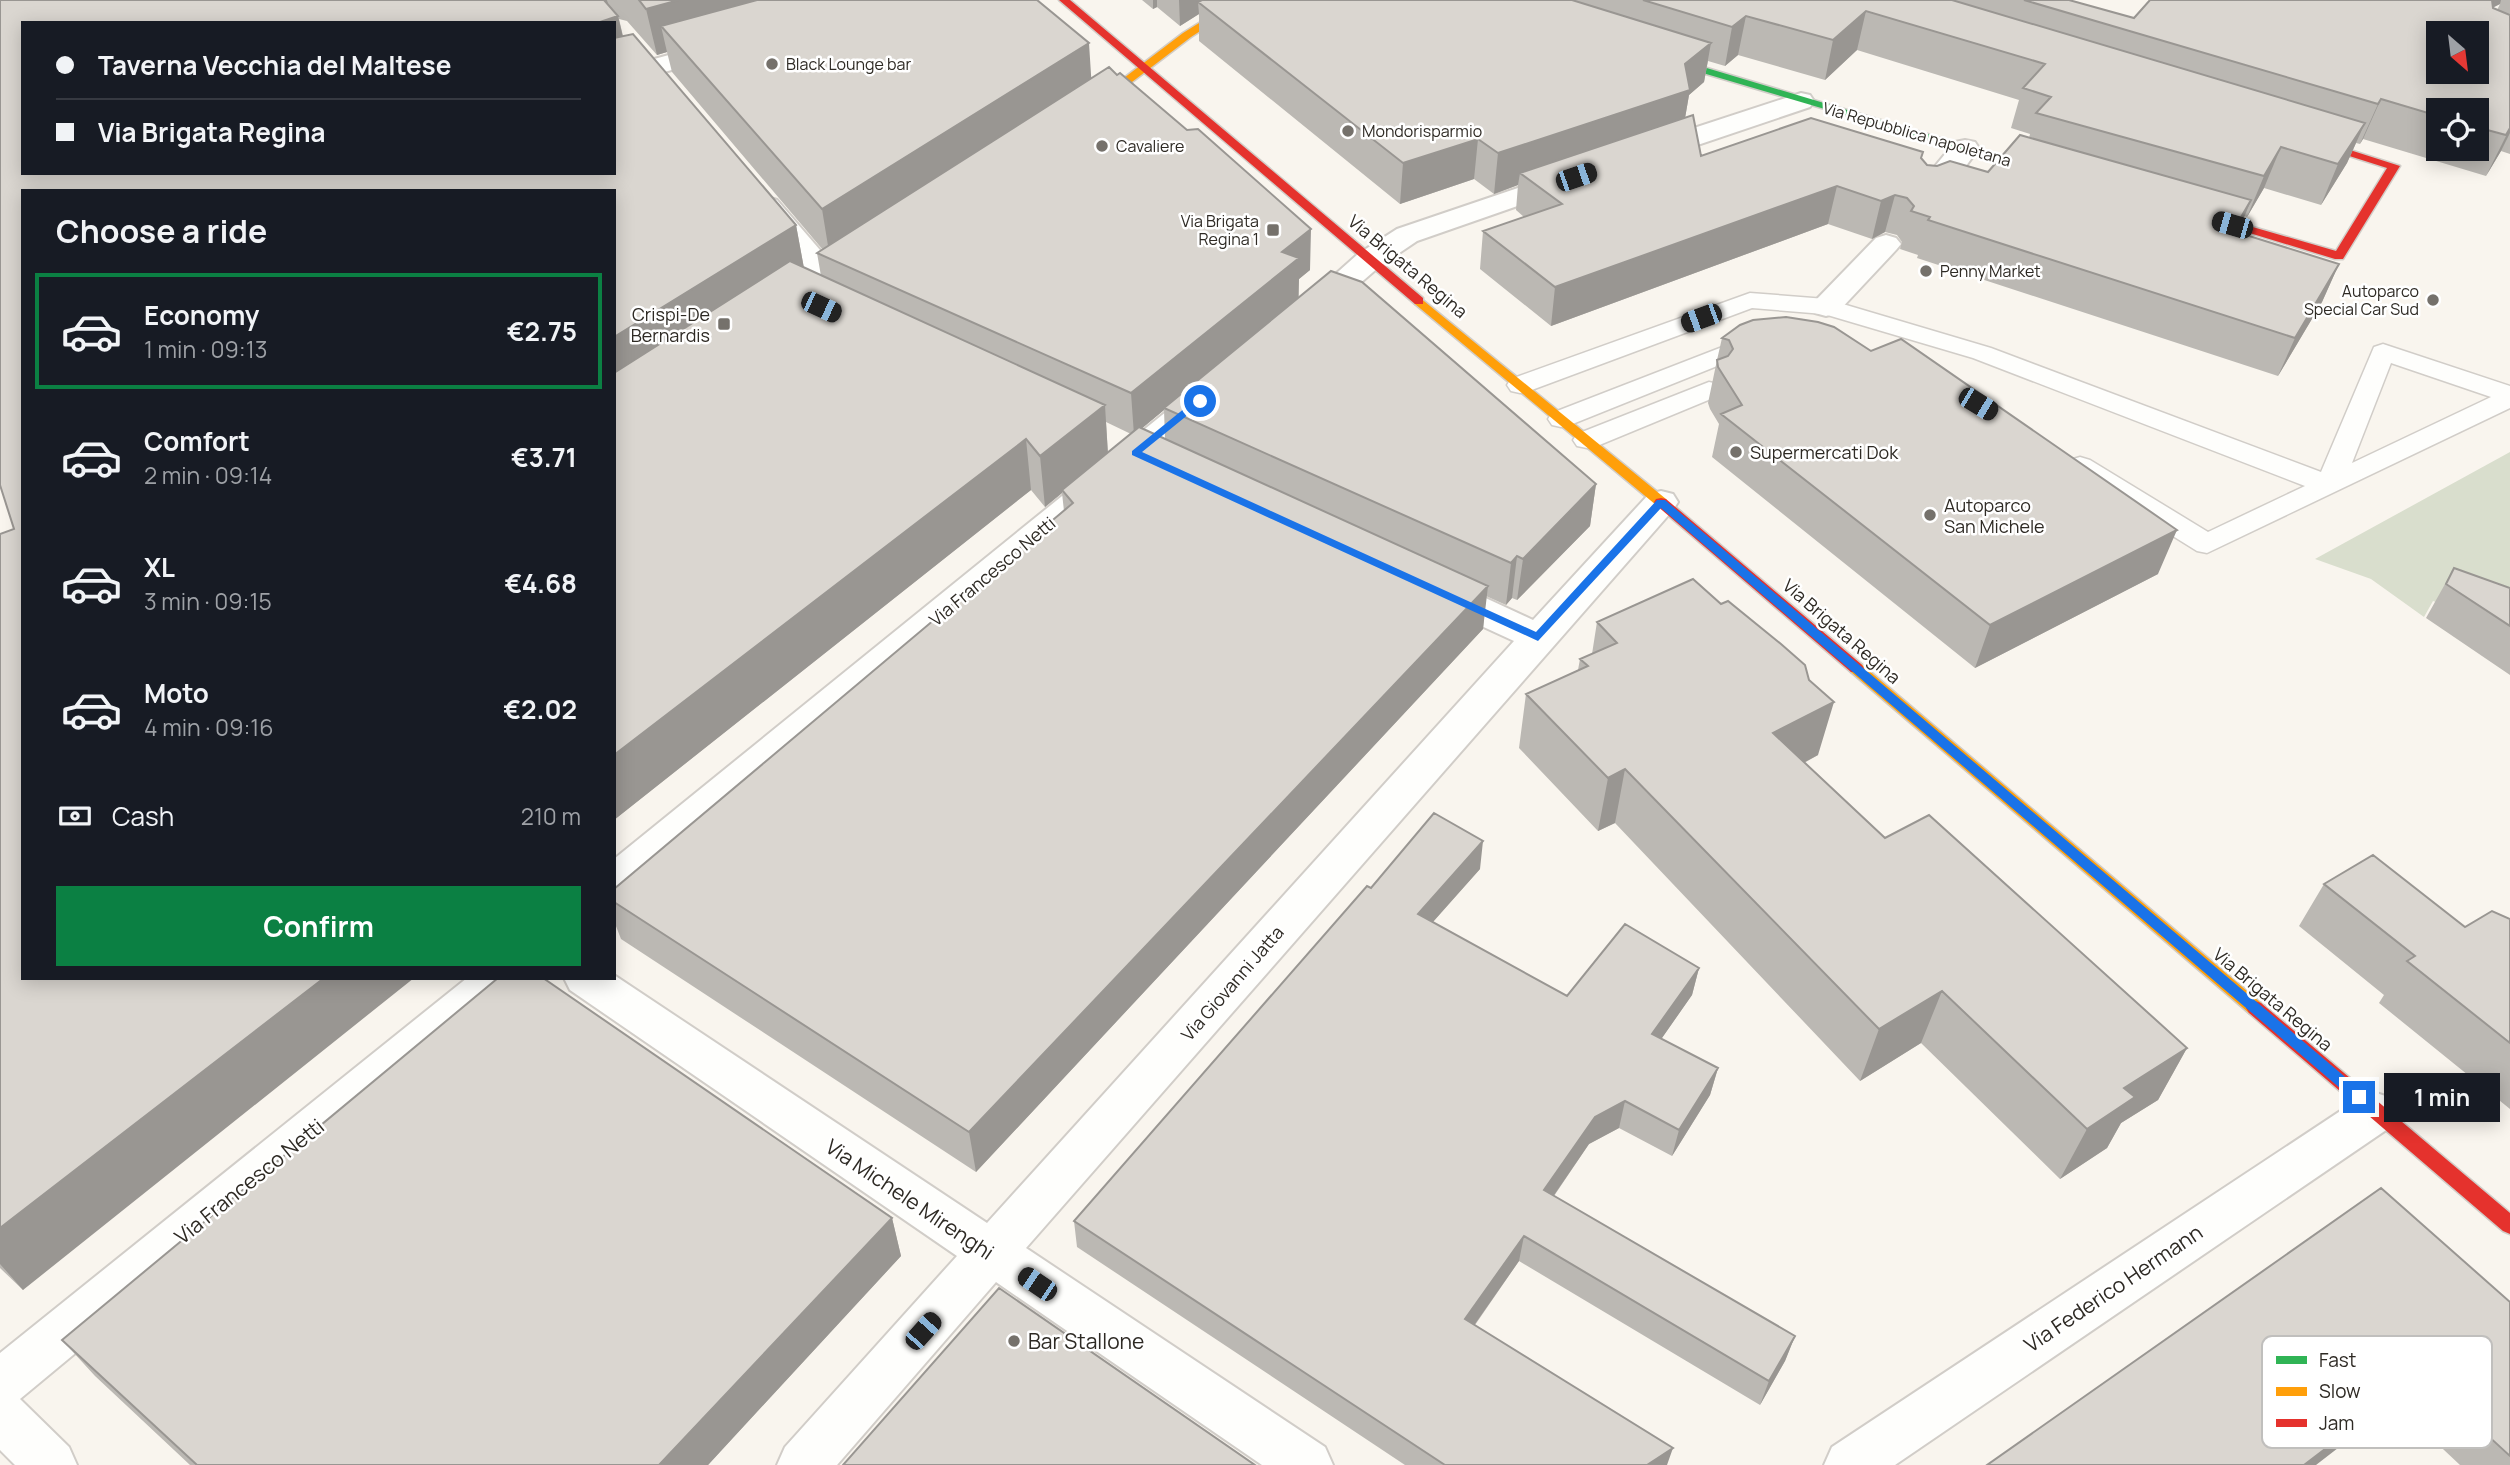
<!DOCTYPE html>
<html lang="en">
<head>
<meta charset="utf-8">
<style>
  :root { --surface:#171b24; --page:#20242c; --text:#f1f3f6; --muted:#9ea1a6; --line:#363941; --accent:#0b8043 }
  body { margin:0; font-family:Manrope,sans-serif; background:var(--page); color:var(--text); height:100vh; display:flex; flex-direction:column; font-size:26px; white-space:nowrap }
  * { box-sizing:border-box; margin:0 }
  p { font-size:23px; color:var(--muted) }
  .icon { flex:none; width:38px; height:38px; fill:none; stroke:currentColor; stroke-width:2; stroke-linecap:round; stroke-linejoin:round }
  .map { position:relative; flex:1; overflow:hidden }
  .drawer { position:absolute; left:21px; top:189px; width:595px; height:791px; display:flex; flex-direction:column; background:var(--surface); border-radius:0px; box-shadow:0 4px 18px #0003 }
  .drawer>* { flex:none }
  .banner { position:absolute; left:21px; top:21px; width:595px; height:154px; border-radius:0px; box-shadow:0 4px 18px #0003; display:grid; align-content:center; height:154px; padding:0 35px; background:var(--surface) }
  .needle { width:46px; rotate:152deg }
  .buttons { position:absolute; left:2426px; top:21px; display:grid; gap:14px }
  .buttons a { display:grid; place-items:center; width:63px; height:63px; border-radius:0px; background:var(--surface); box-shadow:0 4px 18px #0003; font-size:35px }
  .end { position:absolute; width:32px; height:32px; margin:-16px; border:9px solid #1a73e8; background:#fff; box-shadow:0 0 0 4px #fff }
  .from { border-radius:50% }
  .bubble { position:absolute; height:49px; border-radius:0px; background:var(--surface); box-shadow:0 4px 18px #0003; font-size:23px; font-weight:700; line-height:49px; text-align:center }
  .car { position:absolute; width:21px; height:42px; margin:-21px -10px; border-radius:9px; box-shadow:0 0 5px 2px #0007; background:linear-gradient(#222 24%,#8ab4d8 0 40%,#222 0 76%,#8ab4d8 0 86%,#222 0) }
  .banner b { display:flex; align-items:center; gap:24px; height:66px; font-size:26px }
  .banner b+b { border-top:2px solid var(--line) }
  .banner i { width:18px; height:18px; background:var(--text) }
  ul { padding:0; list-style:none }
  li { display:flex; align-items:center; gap:21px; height:116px; margin:0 14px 10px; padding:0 21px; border:4px solid transparent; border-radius:0px }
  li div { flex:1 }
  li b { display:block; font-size:26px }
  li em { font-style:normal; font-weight:700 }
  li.on { border-color:var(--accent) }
  li>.icon { width:63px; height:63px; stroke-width:1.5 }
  h2 { padding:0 35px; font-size:32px; line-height:84px }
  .pay { display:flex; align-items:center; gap:18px; height:77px; padding:0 35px; font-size:26px }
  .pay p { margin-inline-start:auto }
  .action { display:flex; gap:14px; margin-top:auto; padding:14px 35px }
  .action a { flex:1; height:80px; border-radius:0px; background:var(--accent); color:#fff; font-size:28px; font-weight:700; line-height:80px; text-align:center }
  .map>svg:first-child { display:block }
  .green { fill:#d9decd }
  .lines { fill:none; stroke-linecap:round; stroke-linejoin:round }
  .lane-casing { stroke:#d1cdc8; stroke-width:3 }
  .street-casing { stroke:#d1cdc8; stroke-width:4 }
  .fast-casing { stroke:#d1cdc8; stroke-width:3 }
  .slow-casing { stroke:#d1cdc8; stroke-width:3 }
  .jam-casing { stroke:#d1cdc8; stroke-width:3 }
  .lane { fill:#fefefc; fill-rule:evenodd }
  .street { fill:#fefefc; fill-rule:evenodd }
  .fast { fill:#30b455; fill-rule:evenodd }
  .slow { fill:#ff9f0a; fill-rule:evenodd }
  .jam { fill:#e5322d; fill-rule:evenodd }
  .wall { fill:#bbb8b3; fill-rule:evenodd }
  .shaded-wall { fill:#999692 }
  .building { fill:#dad6d0; stroke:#999692; stroke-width:2; fill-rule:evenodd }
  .route { fill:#1a73e8 }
  .poi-dot { fill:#75716b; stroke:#fff; stroke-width:2.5 }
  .labels { text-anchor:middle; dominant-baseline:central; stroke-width:5; stroke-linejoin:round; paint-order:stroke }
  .far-poi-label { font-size:16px; fill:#2e2a24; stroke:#fff; text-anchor:start }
  .far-street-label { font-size:16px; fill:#2e2a24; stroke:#fff }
  .street-label { font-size:18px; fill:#2e2a24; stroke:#fff }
  .poi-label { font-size:18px; fill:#2e2a24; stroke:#fff; text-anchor:start }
  .near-street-label { font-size:21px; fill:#2e2a24; stroke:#fff }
  .near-poi-label { font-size:21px; fill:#2e2a24; stroke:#fff; text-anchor:start }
  .key { fill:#fff; stroke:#c0bfbd; stroke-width:2 }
  .key-label { font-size:19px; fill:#2e2a24 }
</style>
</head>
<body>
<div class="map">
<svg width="2510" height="1465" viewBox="0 0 2510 1465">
  <rect width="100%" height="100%" fill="#f9f5ee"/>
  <path class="green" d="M2510 452V631L2433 601 2424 617 2371 579 2315 559Z"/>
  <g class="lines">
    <defs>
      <path id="lane" d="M1750 293 1826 299 1991 348 2321 472 2374 347 2383 344 2392 347 2510 386V408L2207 553 2197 551 2070 472 2066 466 2070 460 2080 457 2090 460 2208 532 2305 486 1973 358 1824 314 1752 308 1529 391 1520 393 1511 391 1507 385 1511 379ZM2391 363 2491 397 2352 463Z
        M1743 339 1752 342 1756 347 1752 352 1570 425 1561 427 1552 425 1548 419 1552 413Z
        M1709 382 1718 384 1722 390 1718 396 1597 446 1587 448 1577 446 1573 440 1577 434Z"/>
      <path id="street" d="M720 41 729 44 733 49 729 54 614 86V70Z
        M1801 93 1810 95 1814 101 1810 107 1659 158 1649 160 1639 158 1635 152 1639 146Z
        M1965 140 1975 142 1979 148 1975 154C1960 172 1943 207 1917 200L1913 194 1917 188 1955 142Z
        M1565 172 1575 174 1579 180 1575 186 1417 241 1380 266 1319 319 1308 321 1297 319 1293 312 1358 254 1397 229Z
        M767 197 777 200 838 271 842 277 838 283 827 286 816 283 757 212 753 206 757 200Z
        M1886 235 1896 238 1901 244 1896 250 1837 313 1826 316 1815 313 1811 307 1815 301 1876 238Z
        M1204 387 1215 390 1220 397 1215 404 629 893 614 898V859L1193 390Z
        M1661 491 1673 494 1678 502 1673 510 1026 1248 1325 1447 1333 1465H1262L996 1282 837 1465H777L785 1447 957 1256 570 990 564 978H614V975L987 1223 1514 641 1425 600 1420 591 1425 582 1438 579 1451 582 1533 620 1649 494Z
        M467 978H519L513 990 20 1399 69 1447 77 1465H15L0 1450V1353Z
        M2376 1093 2392 1098 2399 1112 2392 1126 1895 1465H1824L1832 1447 2360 1098Z"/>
      <path id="fast" d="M1652 54H1660L2058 173 2048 175 1652 58Z"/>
      <path id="slow" d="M1236 0H1248L1191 37 1128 85H1120V81L1183 33Z
        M1419 297 1666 499 1668 502 1666 505H1656L1415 304 1413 301Z
        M1856 663 1861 664 2261 1003 2264 1008 2261 1013 2255 1015 2249 1013 1851 672 1848 668 1851 664Z"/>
      <path id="jam" d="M1059 0H1070L1423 298V304H1415Z
        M2303 135 2400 166 2343 259H2335L2184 213 2186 210H2194L2336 251 2387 168 2299 140V136Z
        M1661 498 1666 499 1861 664 1864 668 1861 672H1851L1656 505 1654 502 1656 499Z
        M2255 1001 2261 1003 2510 1213V1234L2503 1231 2249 1013 2246 1008 2249 1003Z"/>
    </defs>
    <use href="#lane" class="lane-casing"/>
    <use href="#street" class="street-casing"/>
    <use href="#fast" class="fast-casing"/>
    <use href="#slow" class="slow-casing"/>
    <use href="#jam" class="jam-casing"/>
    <use href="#lane" class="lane"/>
    <use href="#street" class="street"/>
    <use href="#fast" class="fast"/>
    <use href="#slow" class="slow"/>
    <use href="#jam" class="jam"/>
  </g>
  <path class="wall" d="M0 0H1037L1091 79 1310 270 1299 279V298L1596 484 1590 526 1517 600 1512 598 1506 605 1486 596 1483 629 976 1172 621 939 614 921V889L1064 511 1062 493 1045 507 1031 490 614 820V191L23 1290 0 1268V534L14 529ZM619 19 627 21 657 55 667 52 672 72 823 250 817 253 821 276 804 268 796 225 623 36ZM23 23 614 173H23ZM1164 410 1165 439 1142 428ZM1106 422 1131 434 1108 453Z
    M1142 0H2069L2134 18 2150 0H2510V154L2501 151 2486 176 2363 139 2360 144 2356 143 2347 163 2321 205 2264 188 2247 217 2244 216 2238 233 2339 264 2322 302 2278 376 1917 258 1918 255 1900 249 1902 242 1897 235 1885 232 1872 239 1828 224 1551 326 1480 269 1483 231 1524 217 1516 210 1518 185 1494 194 1474 179 1400 204 1199 41V14L1180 26 1157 7 1153 9ZM2500 4 2497 10 2493 8H2492ZM1857 50 2019 100 2011 128 2030 134 2029 138 1988 172 1927 165 1921 159 1701 156 1685 118 1689 95 1704 82 1708 61 1725 66 1738 55 1825 80ZM2438 110H2476V149H2438Z
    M1740 325 2158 574 1975 668 1712 457 1719 424 1710 409 1708 403 1717 360 1722 338Z
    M2454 568 2510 588V675L2426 618Z
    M1597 622 1818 755 1804 763 1885 838 2187 1048 2158 1100 2121 1123 2107 1148 2060 1179 1921 1043 1860 1081 1615 823 1598 831 1519 748 1526 694 1578 670 1580 659 1592 654Z
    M1480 869 1433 922 1567 996 1699 968 1692 995 1661 1039 1718 1068 1710 1095 1672 1156 1619 1128 1589 1144 1554 1196 1795 1336 1785 1361 1760 1405 1519 1261 1475 1325 1667 1465H1405L1077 1247 1074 1221 1371 888Z
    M2324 884 2465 927 2510 919V1109L2379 1003 2384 995 2299 926Z
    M892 1218 901 1256 708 1465H190L95 1376 62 1340Z
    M2510 1302V1465H2460L2395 1404 1987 1465Z"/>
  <path class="shaded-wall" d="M595 0H607L611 16H618L629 63 614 68V23H600Z
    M679 0H858L661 26 667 52 657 55 646 9Z
    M1153 0H1157V7L1153 9Z
    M1179 0H1221L1198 2 1199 14 1180 26Z
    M2474 0H2501L2500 4 2464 22Z
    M1866 11 1857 50 1825 80 1833 40Z
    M1746 16 1738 55 1725 66 1732 27Z
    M1089 43 1092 90 830 258 822 209Z
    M1711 43 1704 82 1689 95 1683 130 1520 173 1518 185 1494 194 1498 153 1685 64Z
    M2381 99 2363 139 2360 144 2378 104Z
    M2365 123 2347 163 2321 205 2338 164Z
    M2510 128V133L2501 151 2486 176Z
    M1478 139 1474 179 1400 204 1403 163Z
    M2281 147 2264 188 2247 217 2264 176Z
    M1837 186 1828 224 1551 326 1555 287Z
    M1895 195 1885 232 1872 239 1881 201Z
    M2251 200 2236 238 2233 231Z
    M796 225 805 274 614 397V337Z
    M1311 229 1310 270 1299 279 1298 299 1164 408V410L1134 435 1131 393 1282 252Z
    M2339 264 2322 302 2278 376 2295 338Z
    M1105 405 1108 456 1062 490V493L1045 507 1040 456Z
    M1026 439 1031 490 614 820V755Z
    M1596 484 1590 526 1517 600 1523 559Z
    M2177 530 2158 574 1975 668 1990 625Z
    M1517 556 1512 598 1506 605 1511 563Z
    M1488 586 1483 629 976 1172 969 1132Z
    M1834 702 1818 755 1758 787 1773 733Z
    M1625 769 1615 823 1598 831 1608 778Z
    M1483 841 1480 869 1415 942 1418 914Z
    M1699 968 1692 995 1646 1061 1652 1034Z
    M324 978H414L23 1290 0 1264V1228Z
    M1942 991 1921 1043 1860 1081 1879 1029Z
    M2187 1048 2158 1100 2121 1123 2107 1148 2060 1179 2087 1129 2124 1088Z
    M1718 1068 1710 1095 1672 1156 1679 1130Z
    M1625 1101 1619 1128 1589 1144 1539 1217 1544 1190 1595 1117Z
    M892 1218 901 1256 708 1465H659Z
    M1524 1236 1519 1261 1461 1344 1465 1319Z
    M1795 1336 1785 1361 1760 1405 1769 1381Z
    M2422 1375 2395 1404 2316 1465H2304Z
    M1673 1448 1667 1465H1647Z"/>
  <path class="building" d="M0 0H604L618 16 600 22V23H23V173H614V38L633 34 796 225 614 337V191H23V978H324L0 1228V534L14 529 0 485Z
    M639 0H679L646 9Z
    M757 0H1037L1089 43 822 209 661 26Z
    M1202 0H1572L1711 43 1685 64 1690 90 1498 153 1478 139 1403 163 1198 2Z
    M1643 0H1952L2365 123 2338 164 2281 147 2264 176 2036 113 2051 97 2023 88 2045 64 1866 11 1833 40 1746 16 1732 27Z
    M2024 0H2069L2134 18 2150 0H2492L2493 8 2510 15V128L2506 135 2476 127V110H2438V116L2381 99 2378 104ZM2438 33H2476V72H2438Z
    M1109 67 1117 75 1120 73 1187 130 1198 129 1311 229 1282 252 1299 258 1131 393 817 253Z
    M1693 115 1701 156 1811 118 1923 152 1921 158 1927 165 1937 166 1950 161 1988 172 2020 135 2251 200 2233 231 2339 264 2295 338 1928 220 1930 217 1911 211 1914 206 1907 198 1895 195 1881 201 1837 186 1555 287 1483 231 1562 204 1520 173Z
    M790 261 1105 405 1040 456 1026 439 614 755V373Z
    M1331 271 1362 282 1596 484 1523 559 1517 556 1511 563 1164 408Z
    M1786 317 1818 322 1834 327 1871 351 1901 339 2177 530 1990 625 1721 414 1742 405 1718 367 1717 360 1728 356 1733 349 1729 340 1722 338 1740 325 1753 320Z
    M1139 427 1488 586 969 1132 614 902V889L1073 503 1062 490Z
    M2454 568 2510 588V626L2446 584Z
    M1693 579 1721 604 1728 601 1781 644 1805 665 1809 680 1834 702 1773 733 1885 838 1929 815 2187 1048 2124 1088 2135 1097 2087 1129 1942 991 1879 1029 1625 769 1608 778 1526 694 1588 666 1580 659 1617 643 1597 622Z
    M1434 813 1483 841 1418 914 1567 996 1625 924 1699 968 1652 1034 1718 1068 1679 1130 1625 1101 1595 1117 1544 1190 1795 1336 1769 1381 1524 1236 1465 1319 1673 1448 1647 1465H1445L1074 1221 1367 886 1371 888Z
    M2373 855 2465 927 2492 911 2510 919V1043L2407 961 2415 956 2324 884Z
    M498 978H543L892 1218 659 1465H197L62 1340Z
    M2381 1188 2510 1302V1456L2422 1375 2304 1465H1987Z
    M999 1288 1255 1465H843Z"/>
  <path class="route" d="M1196 399 1205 401 1142 452 1536 632 1657 500H1665L2364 1093V1101H2355L1661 508 1538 641 1132 455V451Z"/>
  <g class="poi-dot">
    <circle cx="772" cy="64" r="7"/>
    <circle cx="1348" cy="131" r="7"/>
    <circle cx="1102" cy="146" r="7"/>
    <rect x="1266" y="223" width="14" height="14" rx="3.5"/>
    <circle cx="1926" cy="271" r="7"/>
    <circle cx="2433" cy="300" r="7"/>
    <rect x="717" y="317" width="14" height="14" rx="3.5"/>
    <circle cx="1736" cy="452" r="7"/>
    <circle cx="1930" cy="515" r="7"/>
    <circle cx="1014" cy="1341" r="7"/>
  </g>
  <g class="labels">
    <g class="far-poi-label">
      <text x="786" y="64">Black Lounge bar</text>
      <text x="1362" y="131">Mondorisparmio</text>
      <text x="1116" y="146">Cavaliere</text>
      <text x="1259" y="221" text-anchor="end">Via Brigata<tspan x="1259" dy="18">Regina 1</tspan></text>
      <text x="1940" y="271">Penny Market</text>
      <text x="2419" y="291" text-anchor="end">Autoparco<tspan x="2419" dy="18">Special Car Sud</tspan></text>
    </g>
    <g class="far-street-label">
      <text transform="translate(1917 134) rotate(16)">Via Repubblica napoletana</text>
    </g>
    <g class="street-label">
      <text transform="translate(1408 266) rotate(40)">Via Brigata Regina</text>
      <text transform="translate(992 571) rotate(-40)">Via Francesco Netti</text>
      <text transform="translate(1842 631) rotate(41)">Via Brigata Regina</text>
      <text transform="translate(1232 983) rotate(-49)">Via Giovanni Jatta</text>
      <text transform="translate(2273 999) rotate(40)">Via Brigata Regina</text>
    </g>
    <g class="poi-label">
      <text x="710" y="314" text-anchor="end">Crispi-De<tspan x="710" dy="21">Bernardis</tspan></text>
      <text x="1750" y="452">Supermercati Dok</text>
      <text x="1944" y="505">Autoparco<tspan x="1944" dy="21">San Michele</tspan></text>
    </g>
    <g class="near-street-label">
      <text transform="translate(249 1181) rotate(-39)">Via Francesco Netti</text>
      <text transform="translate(910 1199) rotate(34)">Via Michele Mirenghi</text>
      <text transform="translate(2113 1288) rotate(-34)">Via Federico Hermann</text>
    </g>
    <g class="near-poi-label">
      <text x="1028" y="1341">Bar Stallone</text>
    </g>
  </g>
  <rect x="2262" y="1336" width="230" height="112" rx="10" class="key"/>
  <rect x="2276" y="1356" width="31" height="8" fill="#30b455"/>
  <rect x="2276" y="1387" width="31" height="9" fill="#ff9f0a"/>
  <rect x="2276" y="1419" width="31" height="8" fill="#e5322d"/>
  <g class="key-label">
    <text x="2319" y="1367">Fast</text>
    <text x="2319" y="1398">Slow</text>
    <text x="2319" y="1430">Jam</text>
  </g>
</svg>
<div class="buttons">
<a><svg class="needle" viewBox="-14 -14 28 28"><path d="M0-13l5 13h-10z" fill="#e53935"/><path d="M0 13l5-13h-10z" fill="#9ea1a6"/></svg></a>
<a><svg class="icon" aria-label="locate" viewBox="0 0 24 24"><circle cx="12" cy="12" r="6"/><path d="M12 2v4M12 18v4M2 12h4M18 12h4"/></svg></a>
</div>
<i class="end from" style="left:1200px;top:401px"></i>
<i class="end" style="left:2359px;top:1097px"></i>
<div class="bubble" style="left:2384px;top:1073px;width:116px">1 min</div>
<i class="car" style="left:1576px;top:177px;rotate:71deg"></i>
<i class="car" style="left:2232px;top:225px;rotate:286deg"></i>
<i class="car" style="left:821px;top:307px;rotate:115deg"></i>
<i class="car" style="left:1701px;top:318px;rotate:250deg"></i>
<i class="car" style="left:1978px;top:404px;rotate:121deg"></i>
<i class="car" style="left:1037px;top:1284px;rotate:304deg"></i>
<i class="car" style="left:923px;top:1331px;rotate:42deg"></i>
<div class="banner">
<b><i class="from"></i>Taverna Vecchia del Maltese</b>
<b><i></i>Via Brigata Regina</b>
</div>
<section class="drawer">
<h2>Choose a ride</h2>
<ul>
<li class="on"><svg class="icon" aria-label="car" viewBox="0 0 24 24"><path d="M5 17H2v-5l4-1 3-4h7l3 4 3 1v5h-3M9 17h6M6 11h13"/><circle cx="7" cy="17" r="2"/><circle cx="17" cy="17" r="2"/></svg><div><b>Economy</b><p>1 min · 09:13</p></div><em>€2.75</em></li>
<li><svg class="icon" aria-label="car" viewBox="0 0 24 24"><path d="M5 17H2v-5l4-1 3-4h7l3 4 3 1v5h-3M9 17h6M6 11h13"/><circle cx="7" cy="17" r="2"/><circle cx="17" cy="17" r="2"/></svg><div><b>Comfort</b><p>2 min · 09:14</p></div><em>€3.71</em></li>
<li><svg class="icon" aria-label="car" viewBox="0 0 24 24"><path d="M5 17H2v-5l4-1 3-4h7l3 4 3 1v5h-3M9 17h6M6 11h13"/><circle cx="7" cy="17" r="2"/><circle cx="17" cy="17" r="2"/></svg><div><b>XL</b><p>3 min · 09:15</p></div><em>€4.68</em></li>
<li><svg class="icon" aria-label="car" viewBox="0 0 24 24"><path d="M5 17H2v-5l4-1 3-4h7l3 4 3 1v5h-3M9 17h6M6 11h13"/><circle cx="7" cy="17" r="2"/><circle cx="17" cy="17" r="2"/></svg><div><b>Moto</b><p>4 min · 09:16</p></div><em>€2.02</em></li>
</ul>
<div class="pay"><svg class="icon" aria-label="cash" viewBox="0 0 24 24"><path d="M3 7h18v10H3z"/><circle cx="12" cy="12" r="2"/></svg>Cash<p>210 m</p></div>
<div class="action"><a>Confirm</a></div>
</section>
</div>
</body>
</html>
